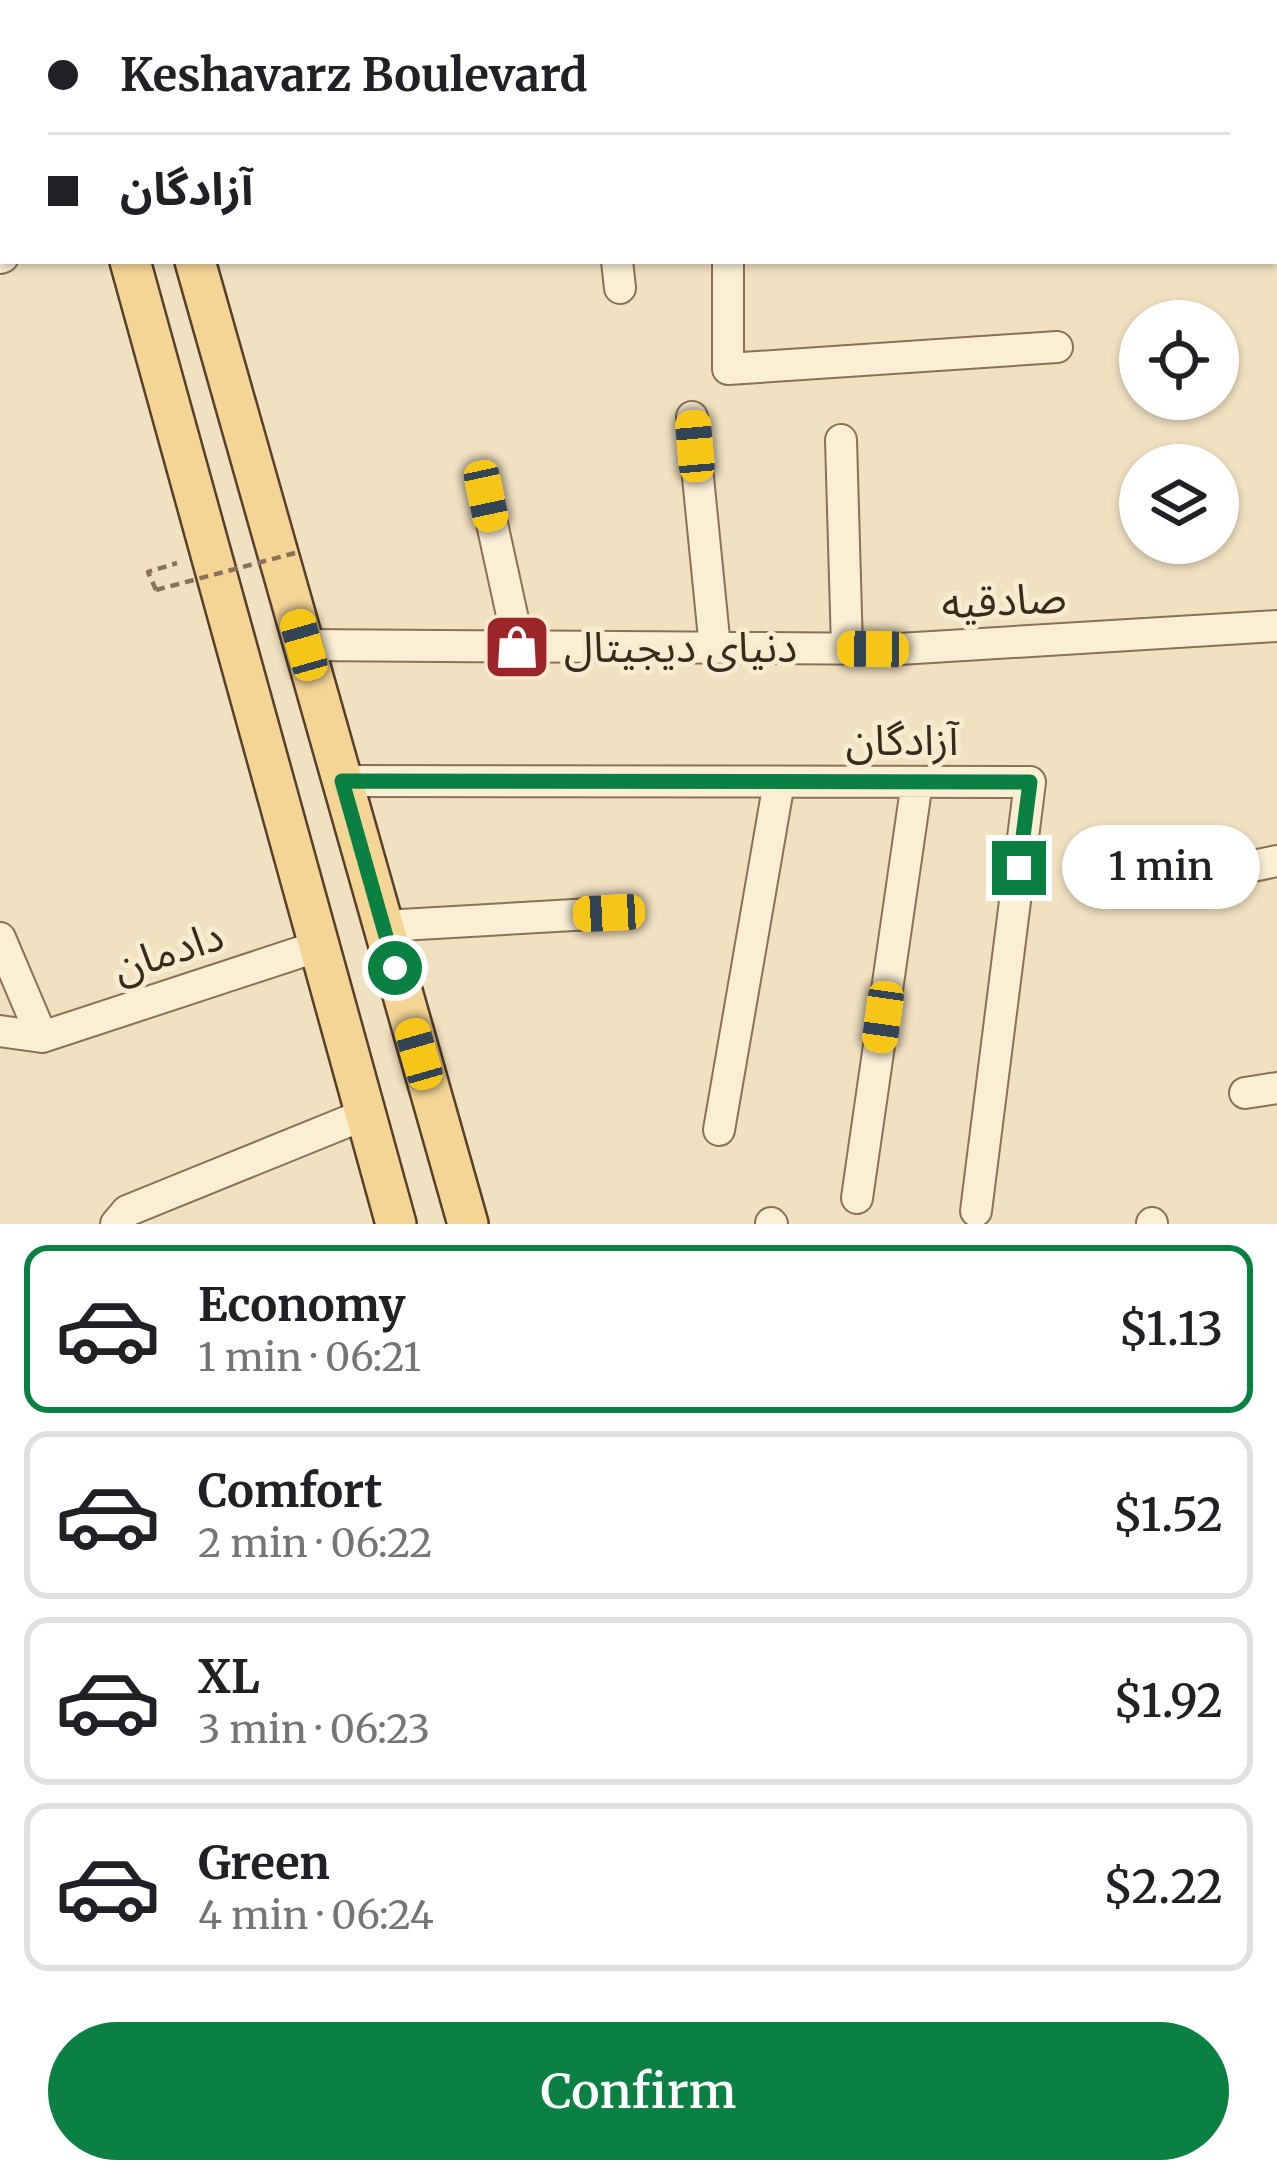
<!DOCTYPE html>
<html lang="en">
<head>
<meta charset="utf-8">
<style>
  :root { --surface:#fff; --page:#f2f2f2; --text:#202124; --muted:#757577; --line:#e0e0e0; --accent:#0b8043 }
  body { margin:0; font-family:Merriweather,"Noto Sans Arabic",serif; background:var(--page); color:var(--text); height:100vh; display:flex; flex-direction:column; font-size:45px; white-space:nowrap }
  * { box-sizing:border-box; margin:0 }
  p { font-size:39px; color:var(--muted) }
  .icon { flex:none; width:66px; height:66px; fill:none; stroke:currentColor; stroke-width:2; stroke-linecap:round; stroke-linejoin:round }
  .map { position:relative; height:1224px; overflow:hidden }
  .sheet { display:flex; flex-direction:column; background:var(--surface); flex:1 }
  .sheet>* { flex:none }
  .guide { position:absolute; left:0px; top:0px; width:1278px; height:264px; box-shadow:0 3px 9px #0004; display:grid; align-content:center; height:264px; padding:0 48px; background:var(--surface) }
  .controls { position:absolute; left:1119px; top:300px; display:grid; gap:24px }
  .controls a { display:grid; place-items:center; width:120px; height:120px; border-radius:50%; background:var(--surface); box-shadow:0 3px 9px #0004; font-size:60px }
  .end { position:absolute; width:54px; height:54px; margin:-27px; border:15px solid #0b8043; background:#fff; box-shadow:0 0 0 6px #fff }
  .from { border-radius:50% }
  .bubble { position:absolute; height:84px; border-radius:42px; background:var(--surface); box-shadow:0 3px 9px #0004; font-size:39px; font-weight:600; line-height:84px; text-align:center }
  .car { position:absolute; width:36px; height:72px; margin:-36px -18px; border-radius:15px; box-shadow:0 0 9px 3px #0007; background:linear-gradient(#f5c518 24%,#345 0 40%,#f5c518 0 76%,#345 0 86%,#f5c518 0) }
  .guide b { display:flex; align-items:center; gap:42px; height:114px; font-size:45px }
  .guide b+b { border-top:3px solid var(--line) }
  .guide i { width:30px; height:30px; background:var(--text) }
  ul { padding:21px 0 0; list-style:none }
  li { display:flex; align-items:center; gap:36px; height:168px; margin:0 24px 18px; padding:0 24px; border:6px solid var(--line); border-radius:24px }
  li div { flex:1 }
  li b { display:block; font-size:45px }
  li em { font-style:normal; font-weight:600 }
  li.selected { border-color:var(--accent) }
  li>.icon { width:108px; height:108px; stroke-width:1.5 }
  .primary-button { display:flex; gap:24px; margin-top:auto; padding:24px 48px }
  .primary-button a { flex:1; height:138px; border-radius:72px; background:var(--accent); color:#fff; font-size:48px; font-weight:600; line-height:138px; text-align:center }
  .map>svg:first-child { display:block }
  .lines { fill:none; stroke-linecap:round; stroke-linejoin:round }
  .minor-casing { stroke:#8a7157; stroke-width:34 }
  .major-casing { stroke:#573f2c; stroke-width:44 }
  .path { stroke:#8a7157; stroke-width:4.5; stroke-dasharray:9 6; stroke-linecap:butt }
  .minor { stroke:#faeed4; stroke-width:30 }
  .major { stroke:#f5d596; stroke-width:39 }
  .path-bridge { stroke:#8a7157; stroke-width:4.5; stroke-dasharray:9 6; stroke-linecap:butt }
  .route { stroke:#0b8043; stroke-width:15 }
  .labels { text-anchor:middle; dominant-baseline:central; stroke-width:10; stroke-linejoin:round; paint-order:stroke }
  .street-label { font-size:42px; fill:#392a1c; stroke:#f7ebd0 }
  .poi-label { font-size:42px; fill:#392a1c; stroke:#f7ebd0; text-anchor:start }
</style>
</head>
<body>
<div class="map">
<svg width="1277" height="1224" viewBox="0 0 1277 1224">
  <rect width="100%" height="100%" fill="#f0e1c1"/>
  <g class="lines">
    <defs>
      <path id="minor" d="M566 0 567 3
        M946 0 947 3
        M1175 3 1197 0
        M1275 175H1277
        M0 258 3 257
        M617 261 620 288
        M728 261V369L1057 347
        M692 417 715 648
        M841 440 847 648
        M486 496 519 647
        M304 645 899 649 1277 626
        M342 781 1030 782 976 1211
        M1200 877 1277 861
        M383 926 609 913
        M0 938 42 1037 319 946
        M0 1031 42 1037
        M1245 1093 1277 1088
        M719 1130 779 782
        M857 1198 917 782
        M771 1223 772 1224
        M1152 1223V1224
        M116 1224 127 1211 366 1114"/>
      <path id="major" d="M56 0 57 3
        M122 0V3
        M130 261 396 1224
        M195 261 468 1224"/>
    </defs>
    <use href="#minor" class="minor-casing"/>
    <use href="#major" class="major-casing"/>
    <path class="path" d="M156 590 148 572 177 563"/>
    <use href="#minor" class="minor"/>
    <use href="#major" class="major"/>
    <path class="path-bridge" d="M156 590 295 553"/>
  </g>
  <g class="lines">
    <path class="route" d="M395 968 342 781 1030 782 1019 868"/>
  </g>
  <defs>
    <symbol id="shop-square" viewBox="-11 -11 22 22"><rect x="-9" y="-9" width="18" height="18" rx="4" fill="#9c2529" stroke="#f7ebd0"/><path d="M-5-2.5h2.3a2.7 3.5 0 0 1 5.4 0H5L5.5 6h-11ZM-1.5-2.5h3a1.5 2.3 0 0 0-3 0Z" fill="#fff"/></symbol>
  </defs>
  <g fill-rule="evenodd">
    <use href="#shop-square" x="479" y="609" width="76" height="76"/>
  </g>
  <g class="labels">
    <g class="street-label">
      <text transform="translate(1004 600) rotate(-3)">صادقیه</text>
      <text x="902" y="740">آزادگان</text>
      <text transform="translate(168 951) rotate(-18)">دادمان</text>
    </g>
    <g class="poi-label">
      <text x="564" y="647">دنیای دیجیتال</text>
    </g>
  </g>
</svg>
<div class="controls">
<a><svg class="icon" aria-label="locate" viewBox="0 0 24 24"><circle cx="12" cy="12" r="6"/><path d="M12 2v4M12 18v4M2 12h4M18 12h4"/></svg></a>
<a><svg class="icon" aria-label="layers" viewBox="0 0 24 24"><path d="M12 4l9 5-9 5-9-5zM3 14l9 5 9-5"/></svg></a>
</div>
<i class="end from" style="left:395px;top:968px"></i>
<i class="end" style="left:1019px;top:868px"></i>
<div class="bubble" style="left:1062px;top:825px;width:198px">1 min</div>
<i class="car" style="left:695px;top:446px;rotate:355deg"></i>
<i class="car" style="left:486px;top:496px;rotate:168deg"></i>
<i class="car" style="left:304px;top:645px;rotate:344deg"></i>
<i class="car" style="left:873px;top:649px;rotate:271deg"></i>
<i class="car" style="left:609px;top:913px;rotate:267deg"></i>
<i class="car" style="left:883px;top:1017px;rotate:188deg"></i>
<i class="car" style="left:419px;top:1054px;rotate:344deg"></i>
<div class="guide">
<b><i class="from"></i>Keshavarz Boulevard</b>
<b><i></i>آزادگان</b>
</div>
</div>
<section class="sheet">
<ul>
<li class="selected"><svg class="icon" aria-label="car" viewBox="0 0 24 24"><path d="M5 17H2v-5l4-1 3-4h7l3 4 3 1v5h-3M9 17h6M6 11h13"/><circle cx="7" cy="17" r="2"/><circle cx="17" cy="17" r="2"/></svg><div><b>Economy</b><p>1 min · 06:21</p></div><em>$1.13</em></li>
<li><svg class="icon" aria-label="car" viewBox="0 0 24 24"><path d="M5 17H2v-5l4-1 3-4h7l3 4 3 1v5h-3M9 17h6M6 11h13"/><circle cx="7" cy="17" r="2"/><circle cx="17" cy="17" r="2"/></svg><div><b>Comfort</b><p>2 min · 06:22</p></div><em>$1.52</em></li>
<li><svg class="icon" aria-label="car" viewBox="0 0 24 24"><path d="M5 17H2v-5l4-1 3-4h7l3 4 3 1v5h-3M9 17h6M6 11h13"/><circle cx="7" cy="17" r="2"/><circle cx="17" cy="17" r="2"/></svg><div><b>XL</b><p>3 min · 06:23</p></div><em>$1.92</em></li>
<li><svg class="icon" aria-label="car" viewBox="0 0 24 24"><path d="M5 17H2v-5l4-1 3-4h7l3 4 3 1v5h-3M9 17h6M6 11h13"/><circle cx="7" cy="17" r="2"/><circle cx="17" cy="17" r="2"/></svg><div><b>Green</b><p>4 min · 06:24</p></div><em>$2.22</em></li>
</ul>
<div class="primary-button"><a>Confirm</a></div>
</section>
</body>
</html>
